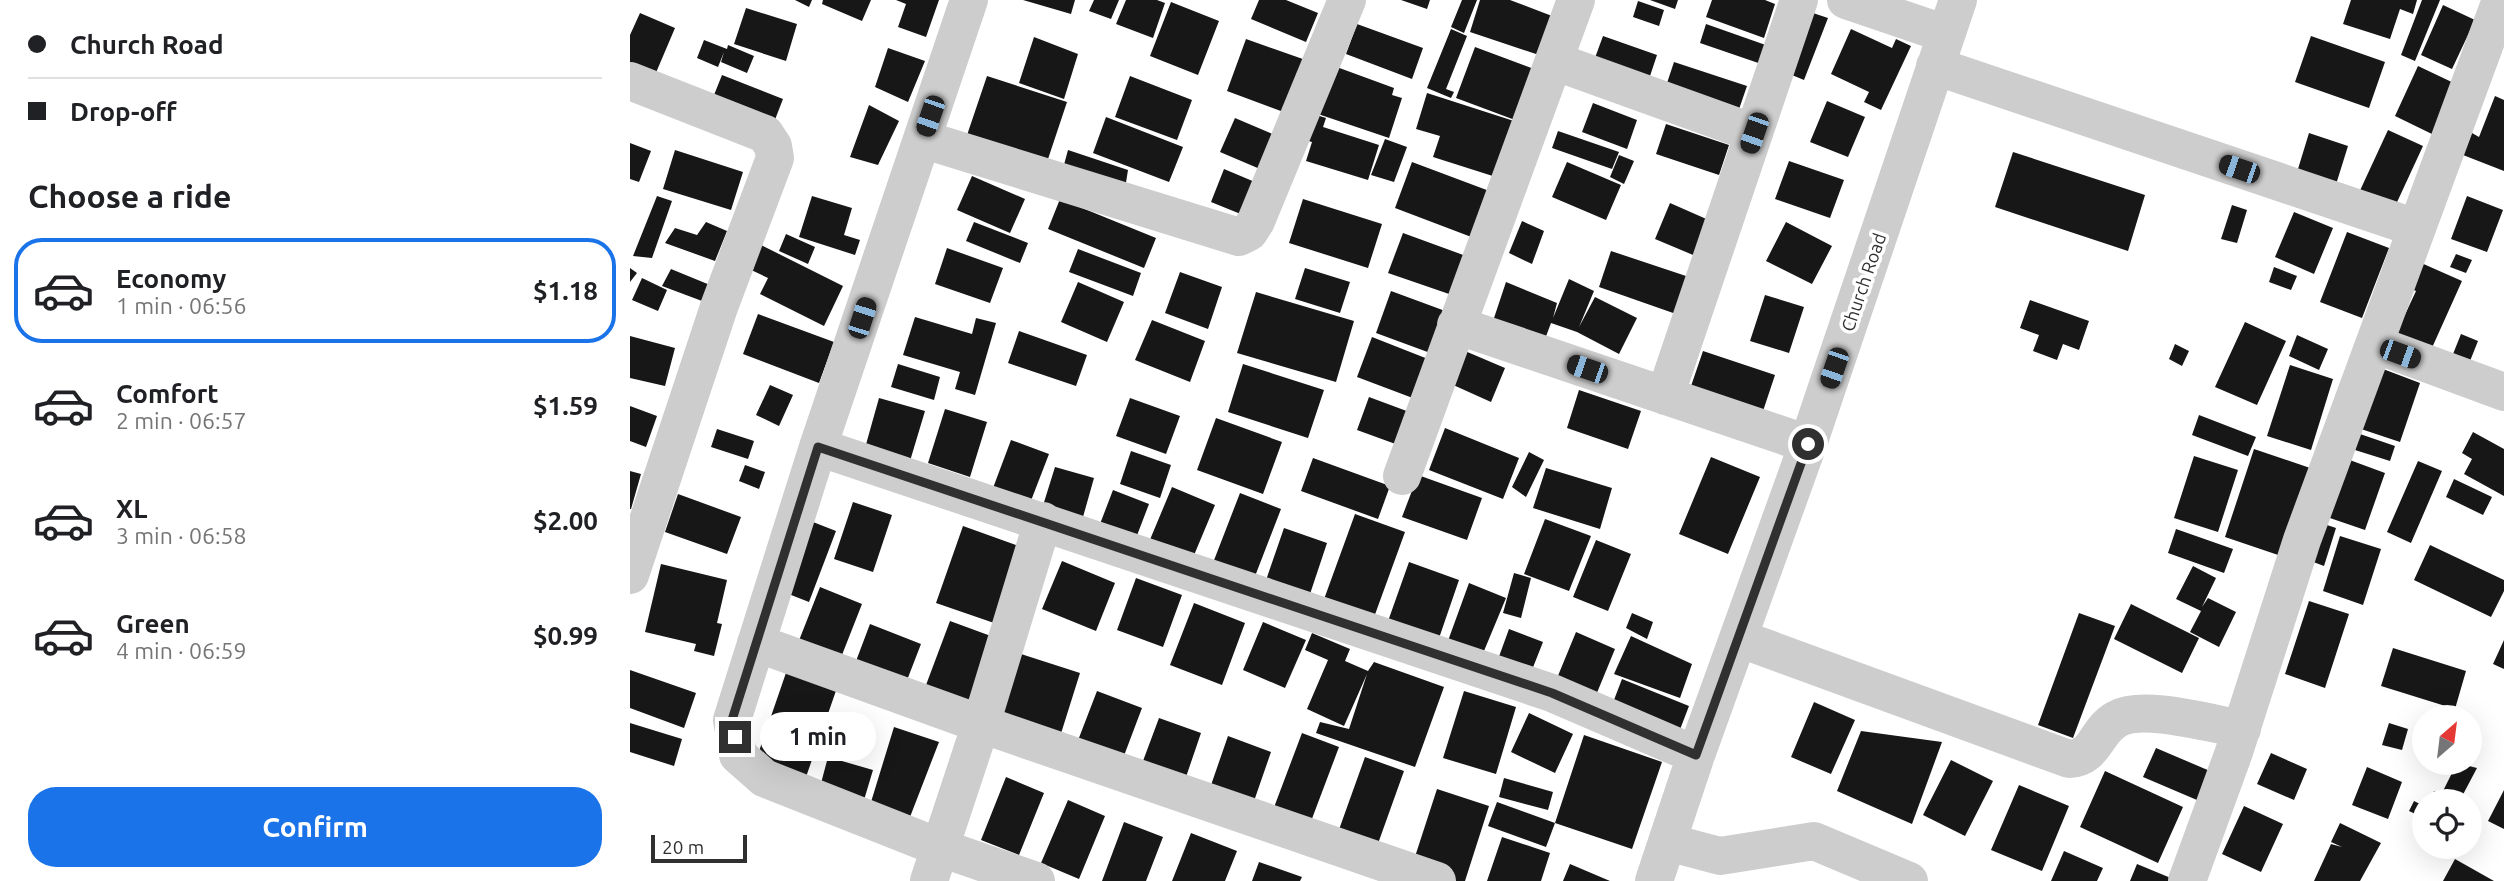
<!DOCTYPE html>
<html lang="en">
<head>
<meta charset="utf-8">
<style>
  :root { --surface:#fff; --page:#f6f6f6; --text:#202124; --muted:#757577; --line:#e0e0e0; --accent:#1a73e8 }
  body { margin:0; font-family:Ubuntu,sans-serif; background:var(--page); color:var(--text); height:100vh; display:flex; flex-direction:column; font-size:26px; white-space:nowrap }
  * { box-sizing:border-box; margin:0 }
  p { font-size:23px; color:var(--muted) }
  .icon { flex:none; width:38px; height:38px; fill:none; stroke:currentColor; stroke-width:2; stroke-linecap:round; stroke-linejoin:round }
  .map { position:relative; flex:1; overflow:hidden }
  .panel { display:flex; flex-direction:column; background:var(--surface); width:630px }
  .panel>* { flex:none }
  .hud { display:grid; align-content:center; height:154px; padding:0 28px; background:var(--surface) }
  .needle { width:46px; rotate:28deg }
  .tools { position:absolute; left:1782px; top:705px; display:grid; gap:14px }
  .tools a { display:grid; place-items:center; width:70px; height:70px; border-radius:50%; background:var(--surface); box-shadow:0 7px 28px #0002; font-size:35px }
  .scale { position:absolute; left:21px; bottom:18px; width:96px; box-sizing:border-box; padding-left:7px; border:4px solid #303030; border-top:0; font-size:19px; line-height:24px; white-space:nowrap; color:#303030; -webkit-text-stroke:5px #fff; paint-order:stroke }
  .end { position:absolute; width:32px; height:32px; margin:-16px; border:9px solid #303030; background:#fff; box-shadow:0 0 0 4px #fff }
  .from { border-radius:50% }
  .bubble { position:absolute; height:49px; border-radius:24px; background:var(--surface); box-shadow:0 7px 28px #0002; font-size:23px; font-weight:700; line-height:49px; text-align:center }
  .car { position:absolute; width:21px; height:42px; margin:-21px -10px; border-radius:9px; box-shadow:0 0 5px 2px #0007; background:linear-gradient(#222 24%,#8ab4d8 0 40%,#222 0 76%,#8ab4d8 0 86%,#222 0) }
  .hud b { display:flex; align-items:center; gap:24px; height:66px; font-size:26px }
  .hud b+b { border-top:2px solid var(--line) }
  .hud i { width:18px; height:18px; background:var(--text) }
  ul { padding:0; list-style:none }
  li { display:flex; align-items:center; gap:21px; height:105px; margin:0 14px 10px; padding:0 14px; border:4px solid transparent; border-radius:28px }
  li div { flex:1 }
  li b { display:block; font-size:26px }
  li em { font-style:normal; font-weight:700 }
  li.on { border-color:var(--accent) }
  li>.icon { width:63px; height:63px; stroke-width:1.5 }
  h2 { padding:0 28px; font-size:32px; line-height:84px }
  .cta { display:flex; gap:14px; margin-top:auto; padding:14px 28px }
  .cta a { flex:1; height:80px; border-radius:28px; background:var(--accent); color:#fff; font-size:28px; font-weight:700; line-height:80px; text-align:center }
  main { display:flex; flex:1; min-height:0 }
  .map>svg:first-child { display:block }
  .building { fill:#171717 }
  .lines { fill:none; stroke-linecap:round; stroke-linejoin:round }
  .minor { stroke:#cdcdcd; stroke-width:38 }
  .route { stroke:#303030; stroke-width:9 }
  .labels { text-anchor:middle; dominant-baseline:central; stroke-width:7; stroke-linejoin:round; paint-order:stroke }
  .street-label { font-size:18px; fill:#303030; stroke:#fff }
</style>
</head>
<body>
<main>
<section class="panel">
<div class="hud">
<b><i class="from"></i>Church Road</b>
<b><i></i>Drop-off</b>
</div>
<h2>Choose a ride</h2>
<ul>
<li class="on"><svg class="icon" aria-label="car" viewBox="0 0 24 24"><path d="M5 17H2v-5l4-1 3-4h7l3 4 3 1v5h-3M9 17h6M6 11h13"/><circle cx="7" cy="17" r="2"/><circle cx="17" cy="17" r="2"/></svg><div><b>Economy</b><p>1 min · 06:56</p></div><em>$1.18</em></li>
<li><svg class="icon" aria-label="car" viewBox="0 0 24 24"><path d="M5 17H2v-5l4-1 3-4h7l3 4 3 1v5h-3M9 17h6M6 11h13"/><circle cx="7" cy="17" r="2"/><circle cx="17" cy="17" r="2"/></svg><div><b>Comfort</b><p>2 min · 06:57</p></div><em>$1.59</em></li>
<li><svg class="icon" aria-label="car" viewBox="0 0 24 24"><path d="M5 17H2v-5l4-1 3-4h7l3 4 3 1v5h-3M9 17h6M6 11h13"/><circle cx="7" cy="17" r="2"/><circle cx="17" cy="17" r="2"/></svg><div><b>XL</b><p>3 min · 06:58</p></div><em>$2.00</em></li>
<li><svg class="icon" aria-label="car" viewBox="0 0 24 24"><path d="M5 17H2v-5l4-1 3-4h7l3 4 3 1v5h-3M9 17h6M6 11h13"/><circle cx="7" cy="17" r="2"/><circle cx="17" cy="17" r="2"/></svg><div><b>Green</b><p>4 min · 06:59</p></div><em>$0.99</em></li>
</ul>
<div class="cta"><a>Confirm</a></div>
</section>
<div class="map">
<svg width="1874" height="881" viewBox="0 0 1874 881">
  <rect width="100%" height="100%" fill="#fff"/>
  <path class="building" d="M165 0H182L179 7Z
    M193 0H241L232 21 192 4Z
    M266 0H309L296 37 268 27 276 4Z
    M393 0H445L441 14Z
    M464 0H489L481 19 459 11Z
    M496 0H527L535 3 523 38 486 24Z
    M629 0H656L688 13 676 42 621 19Z
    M771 0H800L797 9Z
    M832 0H847L834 33 821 27Z
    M850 0H880L922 16 909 55 840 32Z
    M1020 0H1048L1045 9Z
    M1082 0H1135L1145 4 1134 38 1076 17Z
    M1721 0H1787L1783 14 1770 9 1760 39 1713 24Z
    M1792 0H1810L1785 61 1771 55Z
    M1008 1 1034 10 1029 26 1003 17Z
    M541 2 589 21 568 75 520 56Z
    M1813 5 1845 20 1822 69 1791 55Z
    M116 8 167 24 156 61 104 44Z
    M1180 12 1198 18 1174 80 1157 73Z
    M10 13 45 28 25 75 0 64V35Z
    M727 24 793 48 782 79 716 54Z
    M1076 24 1147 49 1140 67 1070 43Z
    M821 29 837 36 816 89 824 92 821 98 797 88Z
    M1221 29 1262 48 1266 39 1281 46 1251 110 1234 102 1239 92 1201 74Z
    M973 36 1027 55 1017 85 962 66Z
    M1681 36 1755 62 1739 108 1665 82Z
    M404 37 448 54 434 99 389 83Z
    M616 39 687 64 667 117 597 91Z
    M74 40 97 49 98 45 124 56 117 73 91 62 94 52 88 67 67 58Z
    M845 47 912 72 893 123 826 98Z
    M258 48 295 61 278 102 245 87Z
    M1044 62 1117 86 1107 115 1034 92Z
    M704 66 764 88 762 95 772 98 759 138 688 114Z
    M1788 66 1828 85 1804 135 1765 116Z
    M92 75 153 99 141 130 80 105Z
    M357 76 437 102 415 168 335 141Z
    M500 76 562 100 547 140 485 117Z
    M797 93 887 122 869 178 803 157 810 136 786 129Z
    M1865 96 1874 100V171L1833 155 1842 133 1849 137Z
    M1197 101 1235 117 1218 157 1180 142Z
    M963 103 1007 120 997 149 952 132Z
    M239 105 269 121 248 165 220 157Z
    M680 113 696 118 693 127 749 145 738 180 676 161 682 142 671 139Z
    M476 117 553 147 539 182 463 153Z
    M605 118 652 138 637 172 590 152Z
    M1036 124 1099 145 1089 175 1026 154Z
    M1758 130 1793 146 1762 213 1727 197Z
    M928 131 989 152 982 169 922 148Z
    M1679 133 1718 146 1703 194 1664 182Z
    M755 139 777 147 764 182 741 175Z
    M0 143 21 151 9 182 0 179Z
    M45 150 113 172 101 210 33 189Z
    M438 150 498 170 494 195 432 172Z
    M1383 152 1515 195 1498 251 1365 207Z
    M989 155 1004 161 994 184 980 177Z
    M1159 161 1214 180 1200 218 1145 199Z
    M782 162 862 192 844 238 765 208Z
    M937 162 991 185 976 220 922 197Z
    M594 169 632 185 618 217 581 202Z
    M342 176 395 199 380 233 327 210Z
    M27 196 42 201 22 258 3 256Z
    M182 196 222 208 214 235 230 240 225 255 169 237Z
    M1837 196 1873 210 1857 252 1821 239Z
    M430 199 526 238 514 268 418 229Z
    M673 199 752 224 738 268 659 243Z
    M1040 203 1090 225 1075 260 1025 239Z
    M1602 205 1617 210 1607 243 1591 239Z
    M1664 212 1703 228 1684 274 1645 257Z
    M892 221 914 231 902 264 879 253Z
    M76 222 97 231 85 261 35 243 45 228 67 235Z
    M344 222 398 243 390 263 336 241Z
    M1156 222 1202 246 1182 284 1136 261Z
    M1717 232 1759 248 1732 318 1690 302Z
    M773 233 836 256 822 295 758 273Z
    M156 234 185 247 178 264 149 251Z
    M129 244 213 286 194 326 130 294 138 278 117 268Z
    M317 248 373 268 360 303 305 284Z
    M448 249 511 273 503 296 439 272Z
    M981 251 1059 277 1046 314 969 287Z
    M1826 254 1842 260 1836 273 1820 267Z
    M1789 262 1832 281 1801 350 1766 334 1786 291 1777 287Z
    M1644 267 1667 276 1661 290 1639 282Z
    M0 268 7 273 0 282Z
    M675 268 720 282 710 313 665 299Z
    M41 269 80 285 72 301 32 286Z
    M550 272 592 287 578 329 535 313Z
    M12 278 37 290 28 311 2 300Z
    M939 279 964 291 949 327 965 297 1007 318 989 354 947 332 921 323 915 339 863 321 876 282 927 303 923 318Z
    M448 282 494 302 477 342 431 322Z
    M761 291 818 312 803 354 746 333Z
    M626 292 724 321 706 382 607 353Z
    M1135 295 1174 307 1159 353 1120 341Z
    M1400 300 1459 321 1449 350 1433 344 1427 360 1403 351 1409 335 1390 328Z
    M128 314 204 342 189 383 113 354Z
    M285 317 342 334 346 318 366 323 345 395 325 389 330 372 273 355Z
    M522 320 575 341 560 382 505 360Z
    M1615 322 1656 341 1627 405 1585 387Z
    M389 331 457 355 446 386 378 363Z
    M1831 334 1848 341 1836 371 1819 364Z
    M1667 335 1698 349 1689 370 1659 356Z
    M0 336 45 348 35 386 0 378Z
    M742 337 803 361 788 400 727 377Z
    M1545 344 1559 351 1552 366 1539 359Z
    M835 351 875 368 861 402 821 384Z
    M1073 351 1145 375 1132 414 1060 389Z
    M268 364 310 377 304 400 261 387Z
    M613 364 694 390 678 438 598 412Z
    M1660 365 1703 379 1681 450 1637 436Z
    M1753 369 1790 383 1770 442 1731 429Z
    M140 385 163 395 149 426 126 415Z
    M949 390 1011 411 998 449 937 428Z
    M739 397 782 413 771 446 727 430Z
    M249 398 295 411 280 461 235 448Z
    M500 398 550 416 536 454 486 436Z
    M0 406 27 416 16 447 0 441Z
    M315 409 357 422 340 477 298 463Z
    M1569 415 1626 437 1618 456 1562 435Z
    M586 418 652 442 633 494 567 470Z
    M815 428 889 458 873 499 799 470Z
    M87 429 124 441 118 459 81 447Z
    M1843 432 1874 449V496L1834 474 1842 459 1832 453Z
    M1730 434 1765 446 1760 461 1725 450Z
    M381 440 419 454 397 511 360 496Z
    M1624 449 1686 470 1657 558 1595 537Z
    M501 451 541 465 530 498 490 484Z
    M899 452 914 460 896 497 882 487Z
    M1564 456 1608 470 1588 532 1544 518Z
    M1081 457 1130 477 1098 554 1049 534Z
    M683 458 760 486 748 519 671 491Z
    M1717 459 1755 473 1735 530 1697 517Z
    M1788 461 1812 471 1781 543 1757 532Z
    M115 465 135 472 129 489 109 481Z
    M425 467 464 478 451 524 411 512Z
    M916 468 982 488 970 529 903 508Z
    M0 471 11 474 1 509H0Z
    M788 475 852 498 837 540 772 517Z
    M1824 479 1862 497 1853 515 1816 497Z
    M542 487 585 505 562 560 519 542Z
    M483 490 519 504 506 538 470 524Z
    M610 493 651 509 622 584 581 568Z
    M48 494 111 517 97 554 35 532Z
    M223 502 262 515 243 572 204 559Z
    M725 514 775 532 743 620 693 602Z
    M915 519 961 536 939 591 894 574Z
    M183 522 206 531 179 602 156 593Z
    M1691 523 1706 528 1694 566 1678 560Z
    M333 526 394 548 367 624 306 603Z
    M654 528 697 543 679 597 635 583Z
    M1546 529 1603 549 1594 573 1538 553Z
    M1710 536 1751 549 1733 605 1693 591Z
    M966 540 1001 554 978 611 943 597Z
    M1800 545 1874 580V591L1861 617 1784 580Z
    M432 561 485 583 466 631 412 609Z
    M779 562 829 580 808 641 757 624Z
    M31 564 97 580 87 623 92 624 84 656 64 651 66 644 15 632Z
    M1563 566 1586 578 1572 607 1578 598 1606 612 1589 647 1560 632 1571 611 1546 599Z
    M884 573 901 578 891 618 873 613Z
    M506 578 552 595 533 647 487 630Z
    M839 583 876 598 849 663 815 649Z
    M190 587 232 604 210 660 168 643Z
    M1679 601 1719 614 1695 688 1655 674Z
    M564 603 615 623 592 685 540 665Z
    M1501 604 1569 638 1552 673 1484 639Z
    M1002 613 1023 622 1017 639 996 628Z
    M1449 613 1485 626 1443 738 1408 725Z
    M320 621 369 639 342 712 293 693Z
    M633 622 676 640 655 688 613 670Z
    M240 624 291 644 274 688 223 669Z
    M879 629 913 642 900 675 867 662Z
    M946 632 985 649 964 700 925 683Z
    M682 633 720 649 715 661 738 671 744 662 814 687 785 767 686 733 690 722 719 729 737 674 714 726 677 709 698 660 675 650Z
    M1001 636 1062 664 1050 698 984 674Z
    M1874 640V669L1863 664Z
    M1763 648 1836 671 1825 709 1751 686Z
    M391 654 450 673 428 743 369 723Z
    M158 667 208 685 176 777 126 760Z
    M0 670 66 693 54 728 0 708Z
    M992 679 1059 706 1046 740 979 713Z
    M467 691 512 708 492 761 447 743Z
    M834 691 886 707 866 774 813 758Z
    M1184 702 1225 720 1201 774 1161 757Z
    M899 713 943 734 925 773 881 752Z
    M529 718 571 733 556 777 513 761Z
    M0 723 52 739 44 766 0 752Z
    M1759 723 1778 729 1772 750 1752 745Z
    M264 727 309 742 280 817 241 802Z
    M1231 731 1312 742 1282 824 1207 791Z
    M672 733 709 747 680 824 643 810Z
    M954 735 1032 762 1002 849 925 823Z
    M598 736 641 752 623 804 580 788Z
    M1526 748 1587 774 1574 803 1513 777Z
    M1641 753 1677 769 1664 800 1627 784Z
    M198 757 243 770 234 800 190 787Z
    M735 757 774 771 745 852 706 838Z
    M1321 760 1363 781 1335 836 1293 815Z
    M1827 763 1847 768 1829 802H1799L1804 791 1811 795Z
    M1737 767 1772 782 1758 819 1722 805Z
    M1475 771 1553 807 1528 863 1450 827Z
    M376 777 414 793 389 855 351 840Z
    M874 778 923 792 918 810 869 797Z
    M1389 785 1439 806 1412 871 1361 850Z
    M807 789 859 806 835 881H818L781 869Z
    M1874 790V829L1858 821Z
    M438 800 475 816 449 879 411 863Z
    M1784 801 1794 806V839L1784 833 1792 817 1779 811Z
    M867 802 925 823 916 847 858 826Z
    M1614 806 1653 824 1631 872 1592 854Z
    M494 822 533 837 516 881H472Z
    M1710 823 1751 843 1730 881H1684L1701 844 1712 847 1701 842Z
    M561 833 607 851 595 881H542Z
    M872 837 920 853 911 881H857Z
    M1810 847H1825L1822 853Z
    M1434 851 1473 868 1467 881H1421Z
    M1825 859 1864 881H1813Z
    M629 862 672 877 670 881H622Z
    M940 864 980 881H933Z
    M1507 864 1548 881H1500Z"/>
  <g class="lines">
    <path class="minor" d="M339 0 188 447 102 720 108 755 134 778 311 848 406 881
      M1216 0 1316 34
      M924 61 1124 133
      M1305 66 1786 228
      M0 81 135 134 143 146 145 158 89 307 0 575
      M292 139 609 237 619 232 626 221 717 0
      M826 325 1178 444
      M1744 344 1874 392
      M1035 396 1169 0
      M188 447 922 693 1066 755
      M772 476 946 0
      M1108 638 1439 759C1466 758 1465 731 1487 719 1513 704 1581 724 1612 729
      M126 643 351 724 413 521
      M1037 842 1090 856 1184 841 1279 881
      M299 881 351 724 807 881
      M1024 881 1066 755 1178 444 1328 0
      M1557 881 1604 752 1672 540 1871 0"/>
  </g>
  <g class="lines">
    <path class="route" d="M105 737 102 720 188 447 922 693 1066 755 1178 444"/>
  </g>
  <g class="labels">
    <g class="street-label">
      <text transform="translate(1233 282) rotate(-71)">Church Road</text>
    </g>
  </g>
</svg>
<div class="tools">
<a><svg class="needle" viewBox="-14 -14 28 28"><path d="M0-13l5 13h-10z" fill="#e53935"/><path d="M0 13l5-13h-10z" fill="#757577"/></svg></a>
<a><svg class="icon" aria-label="locate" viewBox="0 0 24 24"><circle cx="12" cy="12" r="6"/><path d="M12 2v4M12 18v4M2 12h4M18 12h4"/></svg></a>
</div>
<div class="scale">20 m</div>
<i class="end from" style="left:1178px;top:444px"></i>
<i class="end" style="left:105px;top:737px"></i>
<div class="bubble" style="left:130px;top:712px;width:116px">1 min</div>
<i class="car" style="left:300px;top:116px;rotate:199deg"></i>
<i class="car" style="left:1124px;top:133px;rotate:199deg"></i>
<i class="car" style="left:1609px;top:169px;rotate:289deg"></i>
<i class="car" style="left:232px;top:318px;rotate:18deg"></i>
<i class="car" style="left:1770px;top:354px;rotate:110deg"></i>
<i class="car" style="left:1204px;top:368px;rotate:199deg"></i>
<i class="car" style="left:957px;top:369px;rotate:289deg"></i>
</div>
</main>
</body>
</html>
